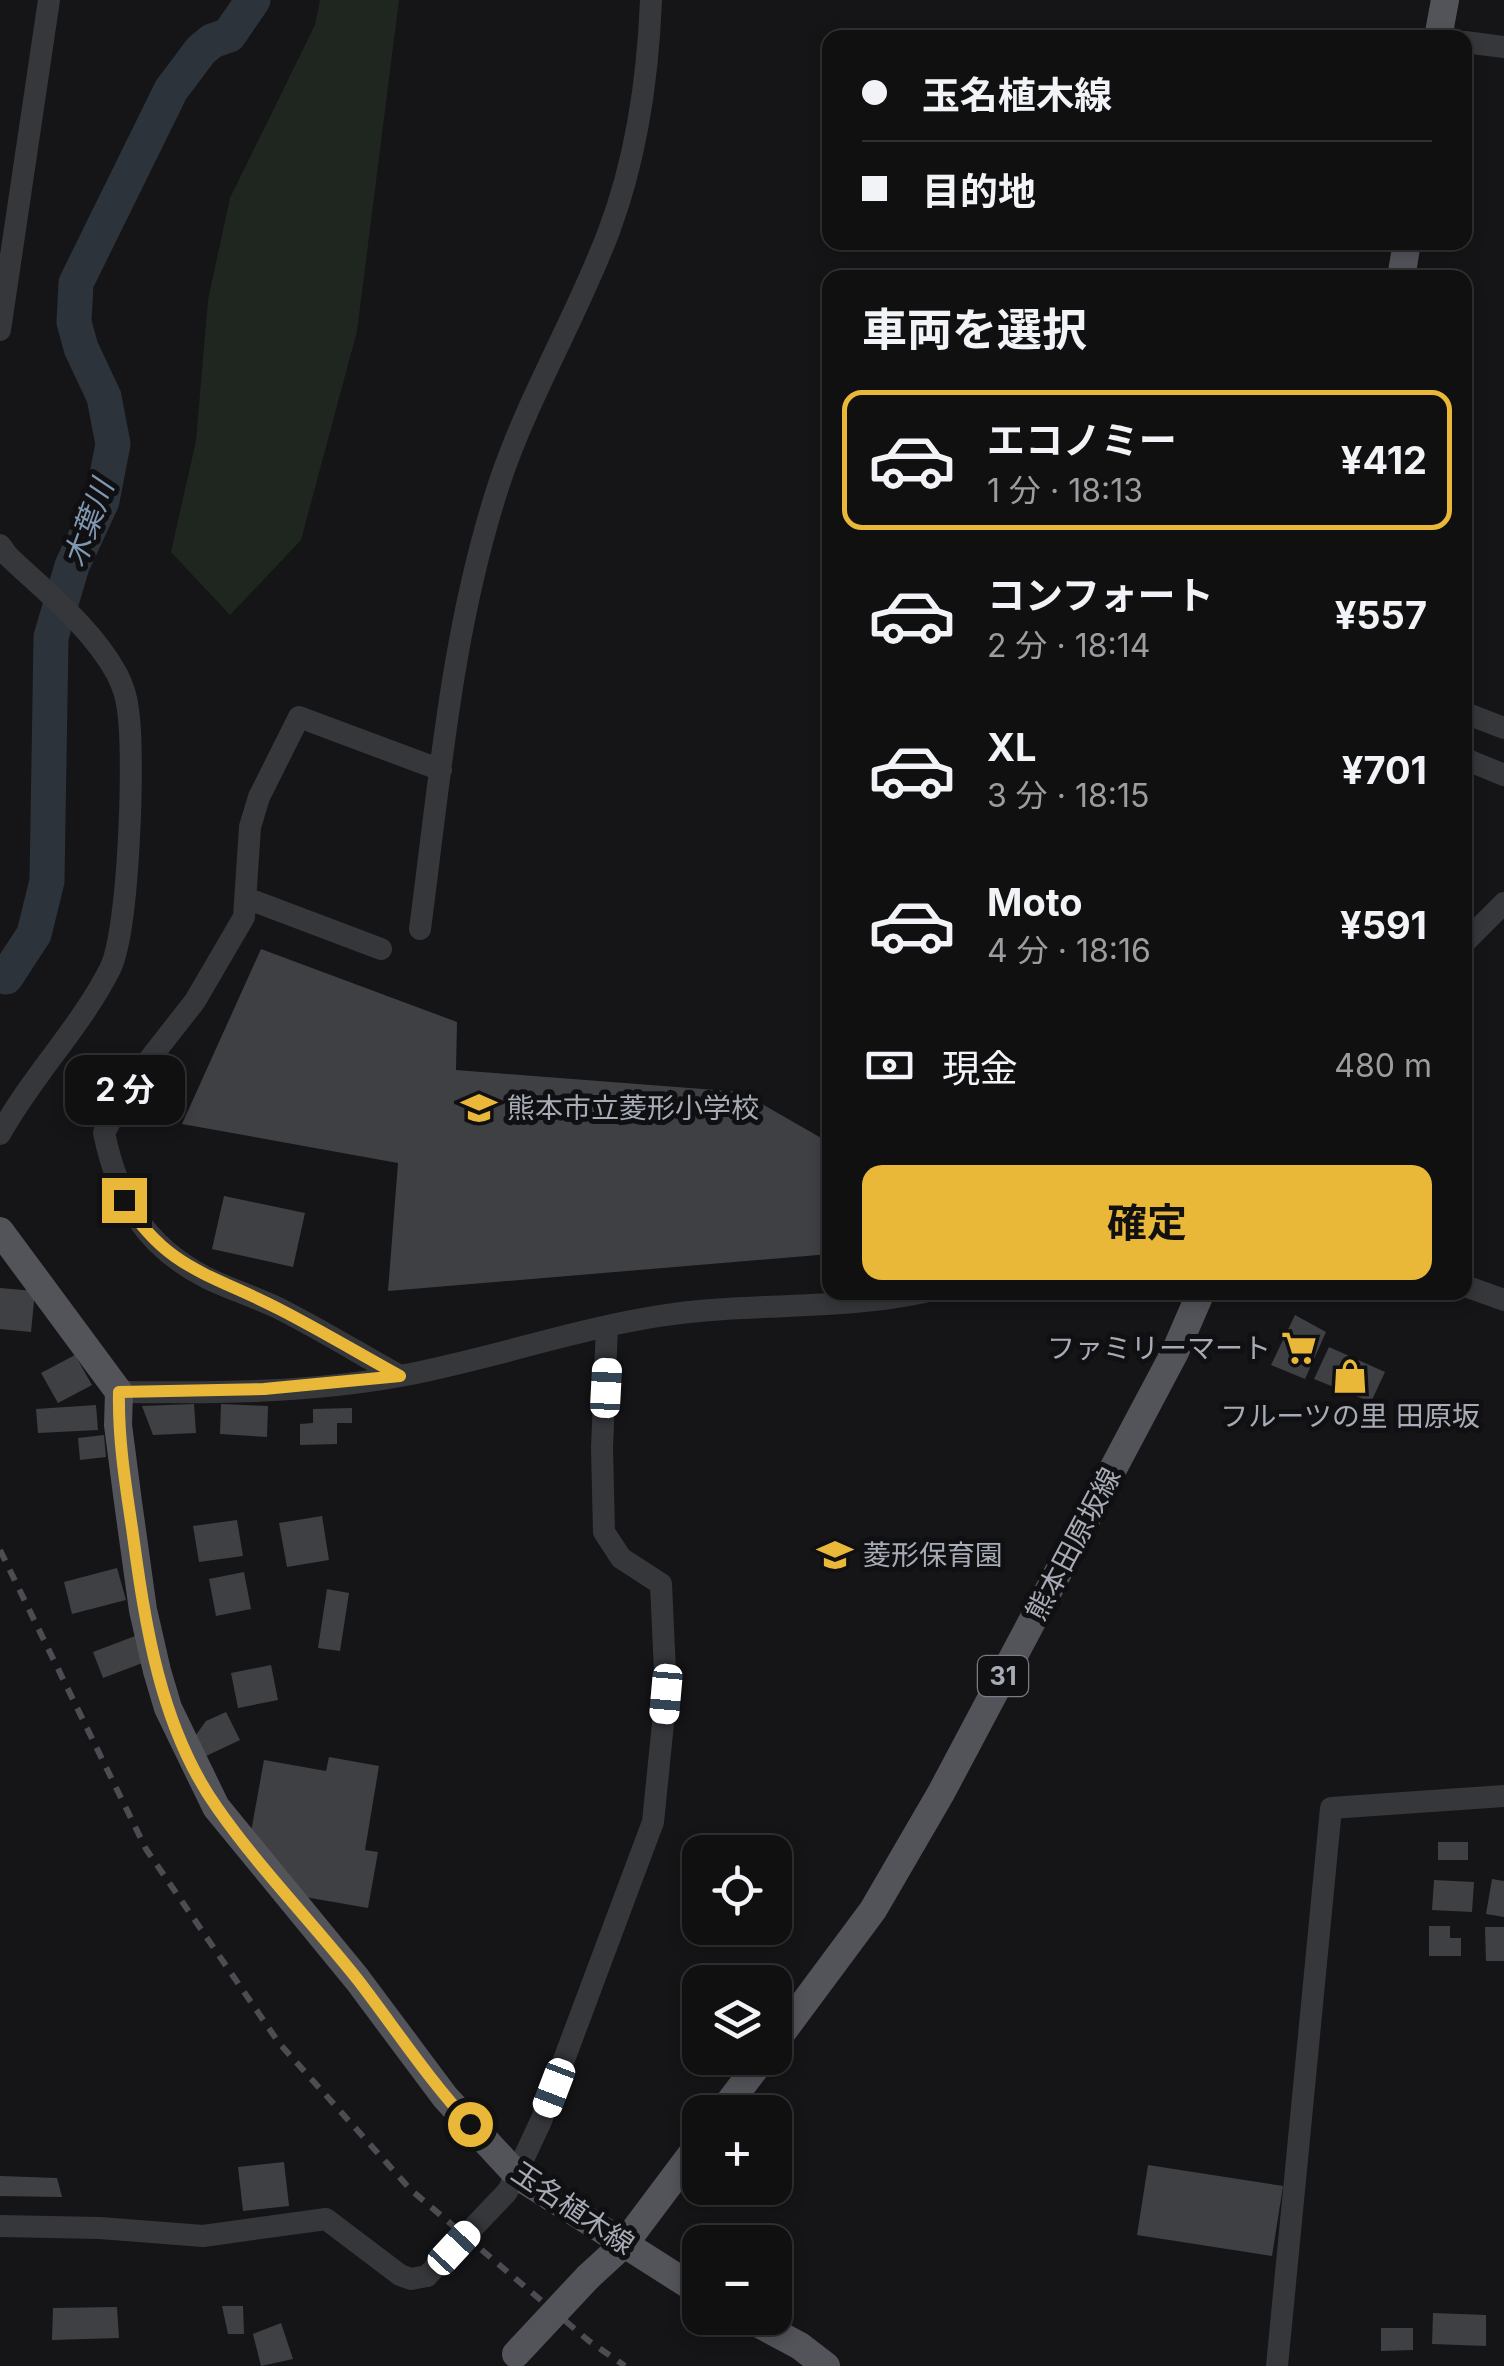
<!DOCTYPE html>
<html lang="ja">
<head>
<meta charset="utf-8">
<style>
  :root { --surface:#101011; --page:#1e1e1f; --text:#f1f3f6; --muted:#9c9d9f; --line:#303031; --accent:#eab839 }
  body { margin:0; font-family:Inter,"Noto Sans JP",sans-serif; background:var(--page); color:var(--text); height:100vh; display:flex; flex-direction:column; font-size:38px; white-space:nowrap }
  * { box-sizing:border-box; margin:0 }
  p { font-size:32px; color:var(--muted) }
  .icon { flex:none; width:55px; height:55px; fill:none; stroke:currentColor; stroke-width:2; stroke-linecap:round; stroke-linejoin:round }
  .map { position:relative; flex:1; overflow:hidden }
  .sheet { position:absolute; left:822px; top:270px; width:650px; height:1030px; display:flex; flex-direction:column; background:var(--surface); border-radius:20px; box-shadow:0 5px 15px #0003,0 0 0 2px var(--line) }
  .sheet>* { flex:none }
  .guide { position:absolute; left:822px; top:30px; width:650px; height:220px; border-radius:20px; box-shadow:0 5px 15px #0003,0 0 0 2px var(--line); display:grid; align-content:center; height:220px; padding:0 40px; background:var(--surface) }
  .controls { position:absolute; left:682px; top:1835px; display:grid; gap:20px }
  .controls a { display:grid; place-items:center; width:110px; height:110px; border-radius:20px; background:var(--surface); box-shadow:0 5px 15px #0003,0 0 0 2px var(--line); font-size:50px }
  .end { position:absolute; width:45px; height:45px; margin:-22px; border:12px solid #eab839; background:#111; box-shadow:0 0 0 5px #111 }
  .from { border-radius:50% }
  .bubble { position:absolute; height:70px; border-radius:20px; background:var(--surface); box-shadow:0 5px 15px #0003,0 0 0 2px var(--line); font-size:32px; font-weight:700; line-height:70px; text-align:center }
  .car { position:absolute; width:30px; height:60px; margin:-30px -15px; border-radius:12px; box-shadow:0 0 8px 2px #0007; background:linear-gradient(#fff 24%,#345 0 40%,#fff 0 76%,#345 0 86%,#fff 0) }
  .guide b { display:flex; align-items:center; gap:35px; height:95px; font-size:38px }
  .guide b+b { border-top:2px solid var(--line) }
  .guide i { width:25px; height:25px; background:var(--text) }
  ul { padding:0; list-style:none }
  li { display:flex; align-items:center; gap:30px; height:140px; margin:0 20px 15px; padding:0 20px; border:5px solid transparent; border-radius:20px }
  li div { flex:1 }
  li b { display:block; font-size:38px }
  li em { font-style:normal; font-weight:700 }
  li.current { border-color:var(--accent) }
  li>.icon { width:90px; height:90px; stroke-width:1.5 }
  h2 { padding:0 40px; font-size:45px; line-height:120px }
  .pay { display:flex; align-items:center; gap:25px; height:110px; padding:0 40px; font-size:38px }
  .pay p { margin-inline-start:auto }
  .action { display:flex; gap:20px; margin-top:auto; padding:20px 40px }
  .action a { flex:1; height:115px; border-radius:20px; background:var(--accent); color:#111; font-size:40px; font-weight:700; line-height:115px; text-align:center }
  .map>svg:first-child { display:block }
  .green { fill:#1f2620 }
  .lines { fill:none; stroke-linecap:round; stroke-linejoin:round }
  .stream { stroke:#2c333a; stroke-width:6 }
  .river { stroke:#2c333a; stroke-width:35 }
  .building { fill:#3f4044 }
  .minor { stroke:#36373b; stroke-width:22 }
  .major { stroke:#52545a; stroke-width:28 }
  .rail { stroke:#4b4d52; stroke-width:6; stroke-dasharray:12 10; stroke-linecap:butt }
  .minor-bridge { stroke:#36373b; stroke-width:22 }
  .major-bridge { stroke:#52545a; stroke-width:28 }
  .route { stroke:#eab839; stroke-width:12 }
  .labels { text-anchor:middle; dominant-baseline:central; stroke-width:10; stroke-linejoin:round; paint-order:stroke }
  .shield { fill:#101012; stroke:#7a7c85; stroke-width:2.5 }
  .shield-label { font-size:25px; font-weight:bold; fill:#a7abb6 }
  .poi-label { font-size:28px; fill:#a7abb6; stroke:#101012; text-anchor:start }
  .street-label { font-size:28px; fill:#a7abb6; stroke:#101012 }
  .water-label { font-size:30px; font-style:italic; fill:#8097b0; stroke:#101012 }
</style>
</head>
<body>
<div class="map">
<svg width="1504" height="2366" viewBox="0 0 1504 2366">
  <rect width="100%" height="100%" fill="#151517"/>
  <path class="green" d="M320 0H399L357 331 301 540 230 615 171 552 196 441 208 300 230 198 315 25Z"/>
  <g class="lines">
    <path class="stream" d="M0 981 6 977"/>
    <path class="river" d="M6 977 34 934 47 881 51 637 72 566 102 501 113 444 104 397 81 348 74 322 76 283 171 90 201 50 212 41 229 35 253 0"/>
  </g>
  <path class="building" d="M261 949 457 1022 456 1070 741 1092 830 1143V1254L388 1291 398 1163 182 1124Z
    M224 1196 305 1213 293 1267 212 1249Z
    M0 1288 35 1291 31 1332 0 1329Z
    M1295 1315 1326 1332 1305 1379 1271 1365Z
    M1329 1347 1385 1372 1371 1402 1314 1379Z
    M75 1355 92 1385 58 1403 41 1373Z
    M194 1404 196 1433 153 1435 142 1406Z
    M221 1404 268 1406 267 1437 220 1434Z
    M96 1405 98 1430 38 1433 36 1409Z
    M352 1408V1423H337V1444L300 1445V1424L313 1423V1409Z
    M104 1435 106 1457 80 1460 78 1438Z
    M322 1516 329 1560 287 1567 279 1523Z
    M237 1520 243 1556 199 1562 193 1526Z
    M117 1568 126 1600 72 1614 64 1582Z
    M244 1572 251 1609 216 1616 209 1579Z
    M327 1589 349 1593 340 1651 318 1648Z
    M135 1636 145 1662 103 1678 93 1652Z
    M271 1665 278 1700 238 1708 231 1673Z
    M226 1712 240 1740 202 1758 193 1739 206 1721Z
    M329 1757 379 1766 365 1850 378 1852 368 1908 299 1896 251 1832 264 1760 326 1771Z
    M1438 1842H1468V1860H1438Z
    M1492 1879 1504 1881V1917L1486 1914Z
    M1434 1880 1474 1882 1472 1912 1432 1910Z
    M1429 1926H1450V1938H1461V1956H1429Z
    M1485 1927H1504V1961H1486Z
    M284 2162 289 2206 243 2211 238 2167Z
    M1148 2165 1283 2186 1272 2256 1137 2235Z
    M0 2176 57 2178 62 2197 0 2196Z
    M222 2306H243L244 2334H228Z
    M117 2307 119 2338 52 2340 53 2308Z
    M1433 2313 1486 2315V2346L1432 2344Z
    M281 2323 293 2359 261 2366 253 2334Z
    M1381 2328H1413V2350L1381 2351Z"/>
  <g class="lines">
    <path class="minor" d="M1465 42 1504 47
      M0 330 49 0
      M0 545 8 556C46 592 91 627 117 674 122 684 127 699 128 710 135 755 129 932 110 969 80 1028 32 1076 0 1134
      M1465 713 1504 728
      M1465 759 1504 775
      M246 898 381 949
      M420 929C440 778 452 626 500 481 529 395 577 316 609 231 636 159 648 77 651 0
      M1465 942 1504 903
      M1465 1286 1504 1300
      M400 1376C360 1354 320 1329 278 1308 255 1297 230 1289 207 1278 144 1246 118 1199 104 1133L130 1084 195 1001 244 917 250 827 259 797 299 717 441 770
      M119 1392C212 1393 308 1393 400 1376 487 1360 571 1330 659 1316 746 1302 837 1311 924 1292
      M510 2187 541 2121 653 1822 666 1694 661 1584 621 1558 604 1532 602 1448 607 1326
      M0 2226 100 2228 203 2236 326 2219 400 2275 411 2279 427 2276
      M1277 2366 1331 1808 1504 1796"/>
    <path class="major" d="M1438 38 1445 0
      M1401 278 1407 242
      M0 1231 119 1392 118 1425 128 1502 143 1610 157 1671 168 1708 216 1807 357 1979 445 2097 518 2176 700 2292
      M775 2042 873 1910 941 1793 1175 1352 1201 1292
      M722 2112 763 2058
      M588 2277 625 2243 700 2143
      M748 2318 800 2346 826 2366"/>
    <path class="rail" d="M0 1550 146 1849 279 2043 411 2190 589 2341 625 2366"/>
    <path class="minor-bridge" d="M427 2276 507 2192"/>
    <path class="major-bridge" d="M516 2354 588 2277"/>
  </g>
  <g class="lines">
    <path class="route" d="M124 1200C167 1270 212 1274 279 1309 320 1330 360 1354 400 1376L264 1389 119 1392C118 1437 125 1482 132 1528 145 1624 160 1728 218 1809 260 1869 312 1922 358 1980 395 2028 428 2079 470 2124"/>
  </g>
  <defs>
    <symbol id="school-bare" viewBox="-9 -9 18 18"><path d="M0-5L7-2L0 1L-7-2ZM-4 1L0 2.5L4 1V4Q0 6-4 4Z" fill="#eab839" stroke="#101012" stroke-width="2.5" paint-order="stroke"/></symbol>
    <symbol id="supermarket-bare" viewBox="-9 -9 18 18"><path d="M-6-5.5h2.5l.6 2H6L4.5 2H-2.5L-4.4-4H-6ZM-1.5 3.2a1.3 1.3 0 1 0 .1 0ZM3 3.2a1.3 1.3 0 1 0 .1 0Z" fill="#eab839" stroke="#101012" stroke-width="2.5" paint-order="stroke"/></symbol>
    <symbol id="shop-bare" viewBox="-9 -9 18 18"><path d="M-5-2.5h2.3a2.7 3.5 0 0 1 5.4 0H5L5.5 6h-11ZM-1.5-2.5h3a1.5 2.3 0 0 0-3 0Z" fill="#eab839" stroke="#101012" stroke-width="2.5" paint-order="stroke"/></symbol>
  </defs>
  <g fill-rule="evenodd">
    <use href="#school-bare" x="454" y="1083" width="50" height="50"/>
    <use href="#supermarket-bare" x="1274" y="1323" width="50" height="50"/>
    <use href="#shop-bare" x="1325" y="1351" width="50" height="50"/>
    <use href="#school-bare" x="810" y="1530" width="50" height="50"/>
  </g>
  <g class="labels">
    <rect class="shield" x="978" y="1656" width="50" height="40" rx="8"/>
    <g class="shield-label">
      <text x="1003" y="1676">31</text>
    </g>
    <g class="poi-label">
      <text x="507" y="1108">熊本市立菱形小学校</text>
      <text x="1271" y="1348" text-anchor="end">ファミリーマート</text>
      <text x="1350" y="1416" text-anchor="middle">フルーツの里 田原坂</text>
      <text x="863" y="1555">菱形保育園</text>
    </g>
    <g class="street-label">
      <text transform="translate(1073 1544) rotate(-62)">熊本田原坂線</text>
      <text transform="translate(573 2208) rotate(34)">玉名植木線</text>
    </g>
    <g class="water-label">
      <text transform="translate(88 523) rotate(-70)">木葉川</text>
    </g>
  </g>
</svg>
<div class="controls">
<a><svg class="icon" aria-label="locate" viewBox="0 0 24 24"><circle cx="12" cy="12" r="6"/><path d="M12 2v4M12 18v4M2 12h4M18 12h4"/></svg></a>
<a><svg class="icon" aria-label="layers" viewBox="0 0 24 24"><path d="M12 4l9 5-9 5-9-5zM3 14l9 5 9-5"/></svg></a>
<a>+</a>
<a>−</a>
</div>
<i class="end from" style="left:470px;top:2124px"></i>
<i class="end" style="left:124px;top:1200px"></i>
<div class="bubble" style="left:65px;top:1055px;width:120px">2 分</div>
<i class="car" style="left:606px;top:1388px;rotate:3deg"></i>
<i class="car" style="left:666px;top:1694px;rotate:185deg"></i>
<i class="car" style="left:554px;top:2088px;rotate:201deg"></i>
<i class="car" style="left:454px;top:2248px;rotate:43deg"></i>
<div class="guide">
<b><i class="from"></i>玉名植木線</b>
<b><i></i>目的地</b>
</div>
<section class="sheet">
<h2>車両を選択</h2>
<ul>
<li class="current"><svg class="icon" aria-label="car" viewBox="0 0 24 24"><path d="M5 17H2v-5l4-1 3-4h7l3 4 3 1v5h-3M9 17h6M6 11h13"/><circle cx="7" cy="17" r="2"/><circle cx="17" cy="17" r="2"/></svg><div><b>エコノミー</b><p>1 分 · 18:13</p></div><em>¥412</em></li>
<li><svg class="icon" aria-label="car" viewBox="0 0 24 24"><path d="M5 17H2v-5l4-1 3-4h7l3 4 3 1v5h-3M9 17h6M6 11h13"/><circle cx="7" cy="17" r="2"/><circle cx="17" cy="17" r="2"/></svg><div><b>コンフォート</b><p>2 分 · 18:14</p></div><em>¥557</em></li>
<li><svg class="icon" aria-label="car" viewBox="0 0 24 24"><path d="M5 17H2v-5l4-1 3-4h7l3 4 3 1v5h-3M9 17h6M6 11h13"/><circle cx="7" cy="17" r="2"/><circle cx="17" cy="17" r="2"/></svg><div><b>XL</b><p>3 分 · 18:15</p></div><em>¥701</em></li>
<li><svg class="icon" aria-label="car" viewBox="0 0 24 24"><path d="M5 17H2v-5l4-1 3-4h7l3 4 3 1v5h-3M9 17h6M6 11h13"/><circle cx="7" cy="17" r="2"/><circle cx="17" cy="17" r="2"/></svg><div><b>Moto</b><p>4 分 · 18:16</p></div><em>¥591</em></li>
</ul>
<div class="pay"><svg class="icon" aria-label="cash" viewBox="0 0 24 24"><path d="M3 7h18v10H3z"/><circle cx="12" cy="12" r="2"/></svg>現金<p>480 m</p></div>
<div class="action"><a>確定</a></div>
</section>
</div>
</body>
</html>
